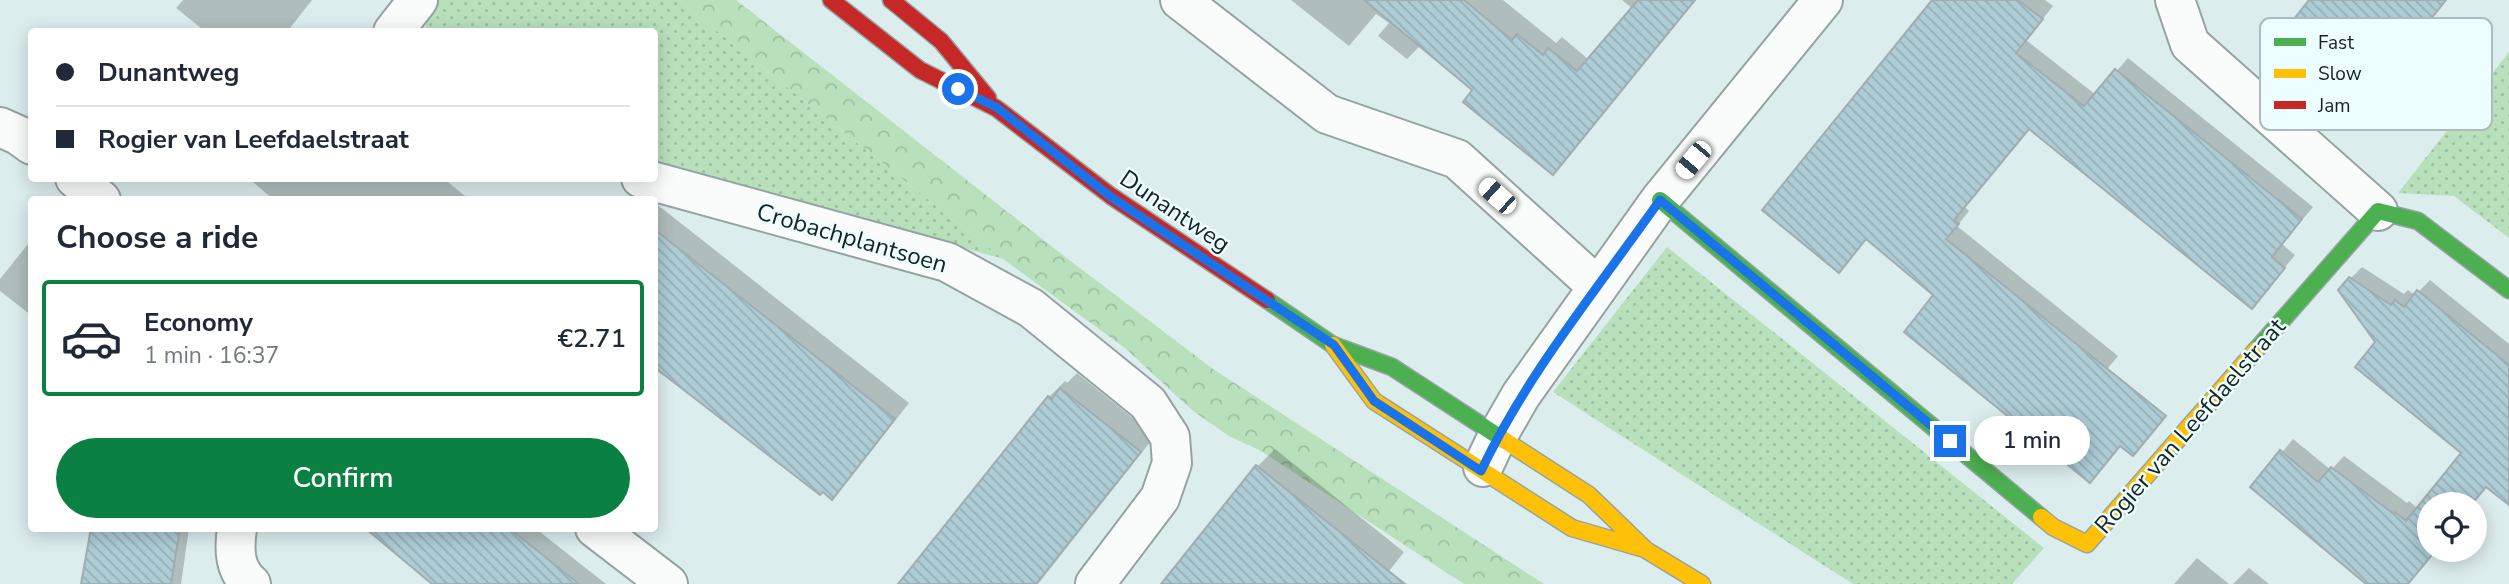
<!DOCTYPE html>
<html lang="en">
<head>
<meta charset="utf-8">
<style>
  :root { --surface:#fff; --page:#f6f6f7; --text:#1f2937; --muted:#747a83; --line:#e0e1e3; --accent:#0b8043 }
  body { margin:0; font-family:"Nunito Sans",sans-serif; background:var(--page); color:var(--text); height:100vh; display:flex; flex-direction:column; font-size:26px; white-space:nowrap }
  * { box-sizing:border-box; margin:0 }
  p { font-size:23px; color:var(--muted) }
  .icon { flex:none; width:38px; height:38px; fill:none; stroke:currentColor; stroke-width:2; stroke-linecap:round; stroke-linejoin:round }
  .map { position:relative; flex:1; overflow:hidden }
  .sheet { position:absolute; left:28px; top:196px; width:630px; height:336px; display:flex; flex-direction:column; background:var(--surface); border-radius:7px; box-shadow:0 4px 18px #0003 }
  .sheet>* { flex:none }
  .banner { position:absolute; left:28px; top:28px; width:630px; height:154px; border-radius:7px; box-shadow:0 4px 18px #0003; display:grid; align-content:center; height:154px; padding:0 28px; background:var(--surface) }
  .buttons { position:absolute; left:2417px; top:492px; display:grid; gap:14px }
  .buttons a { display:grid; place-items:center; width:70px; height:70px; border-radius:50%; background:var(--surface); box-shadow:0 4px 18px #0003; font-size:35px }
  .end { position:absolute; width:32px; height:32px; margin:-16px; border:9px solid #1a73e8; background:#fff; box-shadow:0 0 0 4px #fff }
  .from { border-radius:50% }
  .bubble { position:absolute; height:49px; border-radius:24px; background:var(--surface); box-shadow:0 4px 18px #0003; font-size:23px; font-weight:600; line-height:49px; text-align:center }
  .car { position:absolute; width:21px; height:42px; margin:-21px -10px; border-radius:9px; box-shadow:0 0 5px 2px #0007; background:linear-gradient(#fff 24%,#345 0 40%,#fff 0 76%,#345 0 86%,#fff 0) }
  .banner b { display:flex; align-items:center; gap:24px; height:66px; font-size:26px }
  .banner b+b { border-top:2px solid var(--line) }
  .banner i { width:18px; height:18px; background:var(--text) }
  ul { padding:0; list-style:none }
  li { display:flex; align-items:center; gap:21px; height:116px; margin:0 14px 10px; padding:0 14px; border:4px solid transparent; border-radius:7px }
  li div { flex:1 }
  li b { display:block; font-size:26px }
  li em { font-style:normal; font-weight:600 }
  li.current { border-color:var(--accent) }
  li>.icon { width:63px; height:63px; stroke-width:1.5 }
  h2 { padding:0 28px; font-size:32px; line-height:84px }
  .button { display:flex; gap:14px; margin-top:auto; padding:14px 28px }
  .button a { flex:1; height:80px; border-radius:42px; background:var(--accent); color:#fff; font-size:28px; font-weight:600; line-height:80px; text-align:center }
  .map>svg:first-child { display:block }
  .grass { fill:url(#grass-dots) }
  .forest { fill:url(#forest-crowns) }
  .shadow { fill:#0003 }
  .building { fill:url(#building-back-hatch); stroke:#a1adaf; stroke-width:2 }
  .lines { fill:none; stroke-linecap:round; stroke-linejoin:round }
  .street-casing { stroke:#96a3a3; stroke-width:42 }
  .fast-casing { stroke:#96a3a3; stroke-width:19 }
  .slow-casing { stroke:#96a3a3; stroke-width:19 }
  .jam-casing { stroke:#96a3a3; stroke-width:19 }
  .street { stroke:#fafcfc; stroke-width:38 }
  .fast { stroke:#4caf50; stroke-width:16 }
  .slow { stroke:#ffc107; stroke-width:16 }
  .jam { stroke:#c62828; stroke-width:16 }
  .route { stroke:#1a73e8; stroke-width:9 }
  .labels { text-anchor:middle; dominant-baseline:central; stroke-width:5; stroke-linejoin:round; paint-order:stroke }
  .street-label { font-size:24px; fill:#172222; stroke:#ecfeff }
  .key { fill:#ecfeff; stroke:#acbcbd; stroke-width:2 }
  .key-label { font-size:19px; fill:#172222 }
</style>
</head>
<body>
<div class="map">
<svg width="2509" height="584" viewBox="0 0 2509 584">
  <defs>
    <pattern id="grass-dots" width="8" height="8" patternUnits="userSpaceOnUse" patternTransform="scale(1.75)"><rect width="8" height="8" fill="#b8e0bb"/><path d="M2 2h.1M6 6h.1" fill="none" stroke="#9dc0a0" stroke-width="1.8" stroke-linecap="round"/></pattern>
    <pattern id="forest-crowns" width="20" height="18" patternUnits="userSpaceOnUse" patternTransform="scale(1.75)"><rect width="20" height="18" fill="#b8e0bb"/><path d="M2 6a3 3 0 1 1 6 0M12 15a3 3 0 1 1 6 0" fill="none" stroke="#9dc0a0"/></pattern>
    <pattern id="building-back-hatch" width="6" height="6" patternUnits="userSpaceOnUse" patternTransform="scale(1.75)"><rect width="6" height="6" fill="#adccd5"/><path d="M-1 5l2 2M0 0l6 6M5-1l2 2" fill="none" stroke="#94afb7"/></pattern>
  </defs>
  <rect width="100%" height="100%" fill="#dceded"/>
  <path class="grass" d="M438 0H678L1003 259 655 160 654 32H425L428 13Z
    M2509 52V238L2454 196 2398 193Z
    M1667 247 2044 548 2012 584H1853L1553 392Z"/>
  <path class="forest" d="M678 0H736L1077 266 1213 369 1544 584H1464L1261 451 1229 436 1193 411 1125 348 1003 259Z"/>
  <path class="shadow" d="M183 0H312L287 32H206L176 8Z
    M1291 0H1503L1556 43 1562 37 1589 60 1633 9 1622 0H1695L1553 173 1475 89 1421 45 1407 59 1378 36 1389 23 1376 14 1349 46Z
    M1935 0H2045L2053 6 2026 40 2096 95 2128 58 2313 207 2282 244 2295 255 2263 294 2030 128 1965 207 1969 211 1957 226 2118 356 2055 431 1936 295 1867 237 1851 258Z
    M248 178H443L470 200H274Z
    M654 202 909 403 847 482 832 497 654 366Z
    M32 239V316L0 291V279Z
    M2362 267 2404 294 2408 290 2415 295 2430 280 2509 344V493L2499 471 2472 504H2429V550H2436L2408 584H2368L2253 487 2293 439 2331 470 2344 456 2407 503 2409 501 2418 509 2463 452 2377 342 2350 279Z
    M1077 373 1155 436 1038 584H900L1049 397 1065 381 1067 383Z
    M1275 449 1404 552 1379 584H1163L1258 466Z
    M92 528H189L181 584H83Z
    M368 528H535L606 584H438Z
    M2197 558 2229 584H2174Z
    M2249 568 2269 584H2233Z"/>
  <path class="building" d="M1364 0H1464L1512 40 1517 34 1543 55 1548 48 1577 71 1638 0H1695L1553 175 1463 102 1472 90Z
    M1932 0H2018L2043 19 2016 53 2084 106 2115 69 2302 219 2272 257 2285 268 2252 309 2029 129 1954 220 1959 224 1946 239 2166 416 2133 456 2120 446 2090 483 1904 332 1933 295 1866 239 1839 273 1762 210Z
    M2309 0H2446L2366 100 2283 33Z
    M654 229 895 419 832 500 823 492 820 495 654 367Z
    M2349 277 2391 305 2395 300 2404 307 2417 290 2509 365V505L2486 487 2472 504H2429V550H2436L2408 584H2366L2250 487 2280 450 2318 482 2331 467 2394 514 2395 512 2406 521 2461 453 2355 367 2375 342 2338 290Z
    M1060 388 1141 452 1036 584H898L1048 396 1052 399Z
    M1256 465 1405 584H1161Z
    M91 528H180L171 584H81Z
    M365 528H509L579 584H432Z"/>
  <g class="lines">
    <defs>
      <path id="street" d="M1180 0 1327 114 1457 159 1598 287
        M2175 0 2190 44 2378 211
        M393 32 418 0
        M0 127 18 135 32 145
        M75 178 101 200
        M641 178 947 262 1031 308 1148 403 1170 437 1172 463 1160 498 1095 584
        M1483 467 1498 435 1521 395 1660 200 1823 0
        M237 528C234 549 234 570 251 584
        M595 528 668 584"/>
      <path id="fast" d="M1660 200 2041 517
        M1267 300 1333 345 1392 367 1504 440
        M2256 350 2378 211 2418 221 2509 290"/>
      <path id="slow" d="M1333 345 1374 401 1572 528 1641 548
        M1504 440 1589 495 1646 550 1702 584
        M2041 517 2053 527 2087 544 2256 350"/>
      <path id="jam" d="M831 0 920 70 996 108 1111 196 1267 300
        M891 0 941 41 988 98"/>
    </defs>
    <use href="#street" class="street-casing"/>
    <use href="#fast" class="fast-casing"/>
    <use href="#slow" class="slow-casing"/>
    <use href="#jam" class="jam-casing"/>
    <use href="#street" class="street"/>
    <use href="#fast" class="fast"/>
    <use href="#slow" class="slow"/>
    <use href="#jam" class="jam"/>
  </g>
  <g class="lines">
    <path class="route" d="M958 89 996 107 1111 197 1334 345 1374 401 1481 471C1527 374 1598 288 1660 200L1950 441"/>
  </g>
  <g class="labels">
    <g class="street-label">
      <text transform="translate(1175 211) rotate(34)">Dunantweg</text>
      <text transform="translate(852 238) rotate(16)">Crobachplantsoen</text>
      <text transform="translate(2190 426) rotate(-49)">Rogier van Leefdaelstraat</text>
    </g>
  </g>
  <rect x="2260" y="18" width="232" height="112" rx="10" class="key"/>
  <rect x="2274" y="38" width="32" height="8" fill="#4caf50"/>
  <rect x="2274" y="69" width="32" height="9" fill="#ffc107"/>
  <rect x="2274" y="101" width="32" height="8" fill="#c62828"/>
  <g class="key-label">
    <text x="2318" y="49">Fast</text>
    <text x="2318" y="80">Slow</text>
    <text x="2318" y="112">Jam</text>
  </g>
</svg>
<div class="buttons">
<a><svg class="icon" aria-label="locate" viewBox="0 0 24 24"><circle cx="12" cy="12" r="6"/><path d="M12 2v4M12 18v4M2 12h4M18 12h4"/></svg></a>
</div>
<i class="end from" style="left:958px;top:89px"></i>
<i class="end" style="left:1950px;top:441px"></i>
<div class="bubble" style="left:1974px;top:416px;width:116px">1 min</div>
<i class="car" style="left:1693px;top:160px;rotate:220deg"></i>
<i class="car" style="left:1497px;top:196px;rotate:312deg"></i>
<div class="banner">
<b><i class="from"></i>Dunantweg</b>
<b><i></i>Rogier van Leefdaelstraat</b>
</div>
<section class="sheet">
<h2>Choose a ride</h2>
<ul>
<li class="current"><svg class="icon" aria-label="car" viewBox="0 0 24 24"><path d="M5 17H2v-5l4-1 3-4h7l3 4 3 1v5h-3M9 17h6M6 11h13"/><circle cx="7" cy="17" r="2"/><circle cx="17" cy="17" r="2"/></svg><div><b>Economy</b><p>1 min · 16:37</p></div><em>€2.71</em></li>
</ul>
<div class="button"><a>Confirm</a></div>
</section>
</div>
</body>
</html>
